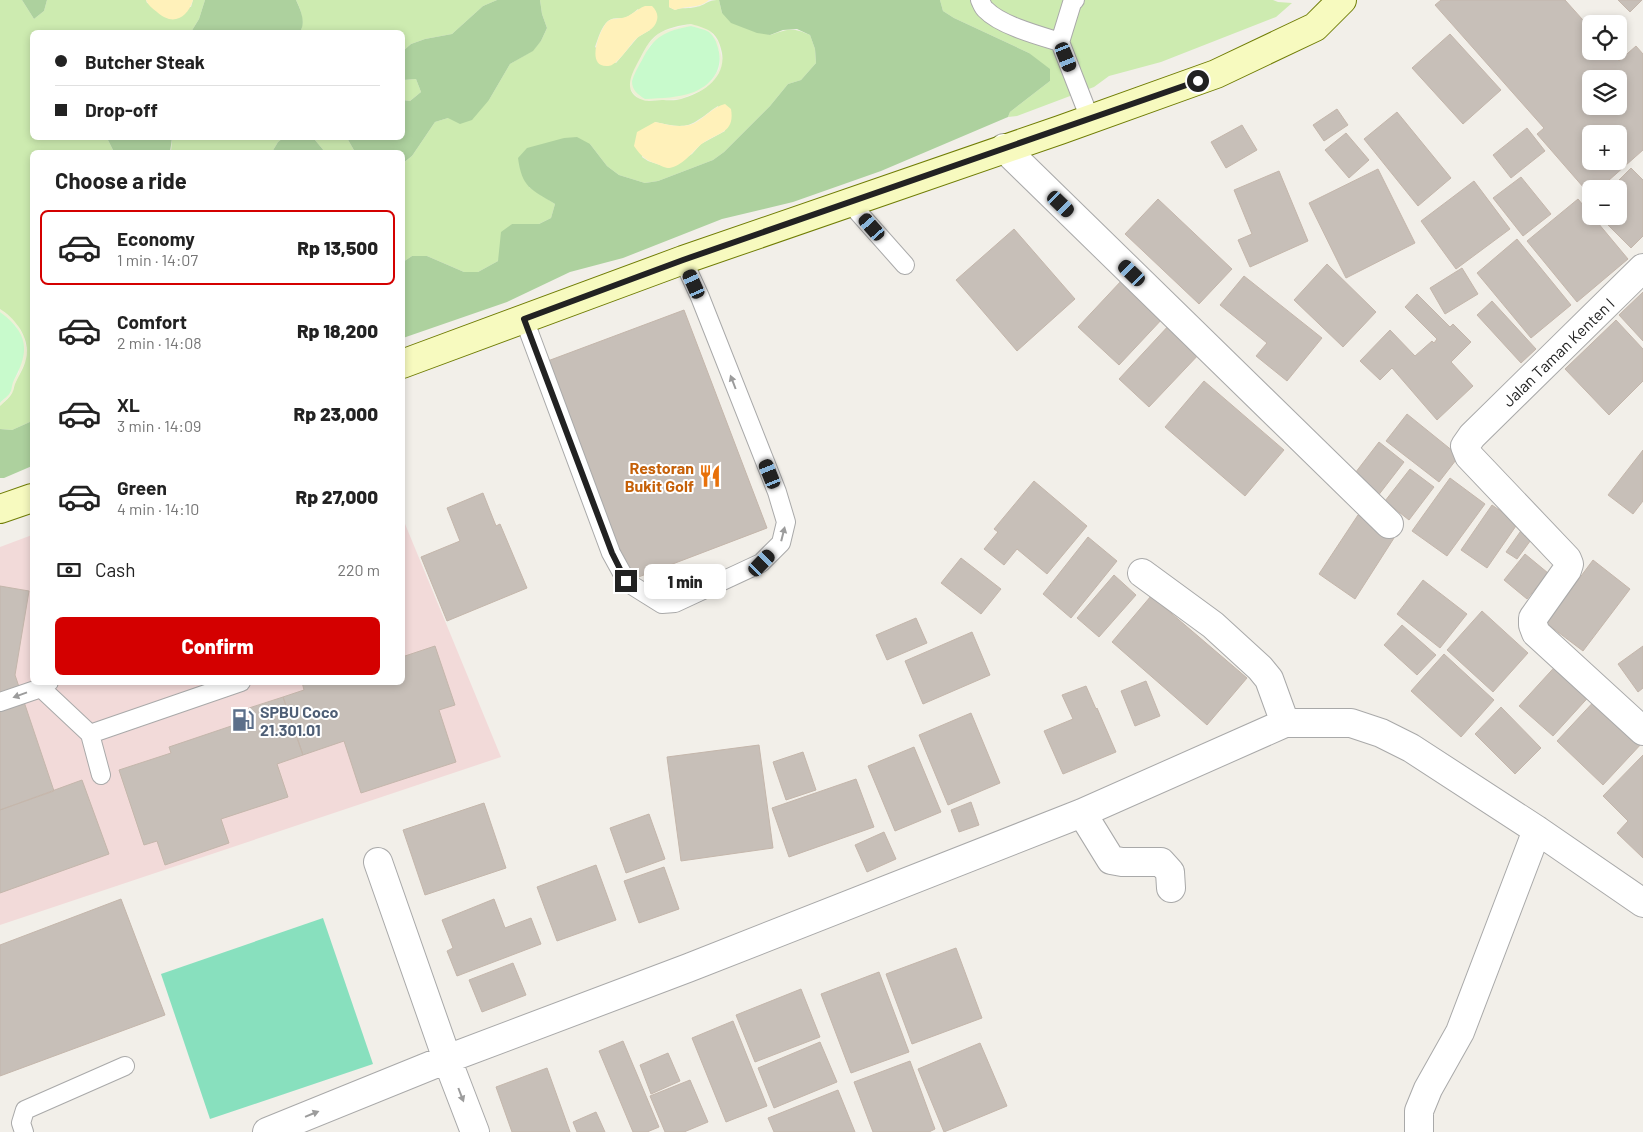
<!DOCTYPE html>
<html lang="en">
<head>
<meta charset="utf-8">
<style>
  :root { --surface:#fff; --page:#f2f2f2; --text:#222; --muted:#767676; --line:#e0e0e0; --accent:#d40000 }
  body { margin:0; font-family:Barlow,sans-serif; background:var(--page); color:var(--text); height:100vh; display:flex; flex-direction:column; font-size:19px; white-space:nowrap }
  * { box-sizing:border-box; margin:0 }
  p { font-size:16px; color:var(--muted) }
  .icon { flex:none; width:28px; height:28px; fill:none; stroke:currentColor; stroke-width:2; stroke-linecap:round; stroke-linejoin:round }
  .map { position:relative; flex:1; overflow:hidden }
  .side { position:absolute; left:30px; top:150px; width:375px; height:535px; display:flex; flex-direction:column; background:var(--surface); border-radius:8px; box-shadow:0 2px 8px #0003 }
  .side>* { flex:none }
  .top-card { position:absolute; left:30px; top:30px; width:375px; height:110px; border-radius:8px; box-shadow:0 2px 8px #0003; display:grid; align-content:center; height:110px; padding:0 25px; background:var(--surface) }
  .tools { position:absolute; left:1582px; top:15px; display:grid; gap:10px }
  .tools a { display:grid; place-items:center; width:45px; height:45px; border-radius:8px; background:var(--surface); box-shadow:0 2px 8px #0003; font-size:25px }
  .end { position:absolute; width:22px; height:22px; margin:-11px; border:6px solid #222; background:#fff; box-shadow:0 0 0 2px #fff }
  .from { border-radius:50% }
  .bubble { position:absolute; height:35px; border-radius:8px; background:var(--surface); box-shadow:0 2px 8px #0003; font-size:16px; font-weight:800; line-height:35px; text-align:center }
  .car { position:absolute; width:15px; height:30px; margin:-15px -8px; border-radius:6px; box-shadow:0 0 4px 1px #0007; background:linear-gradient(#222 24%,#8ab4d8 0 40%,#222 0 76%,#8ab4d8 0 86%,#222 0) }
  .top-card b { display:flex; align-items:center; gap:18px; height:48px; font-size:19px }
  .top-card b+b { border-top:1px solid var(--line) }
  .top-card i { width:12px; height:12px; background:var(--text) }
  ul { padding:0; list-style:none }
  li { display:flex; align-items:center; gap:15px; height:75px; margin:0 10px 8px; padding:0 15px; border:2px solid transparent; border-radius:8px }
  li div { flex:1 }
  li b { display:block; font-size:19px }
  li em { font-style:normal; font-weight:800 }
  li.current { border-color:var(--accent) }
  li>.icon { width:45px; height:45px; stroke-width:1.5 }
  h2 { padding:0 25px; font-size:22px; line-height:60px }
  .pay { display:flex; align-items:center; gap:12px; height:55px; padding:0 25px; font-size:19px }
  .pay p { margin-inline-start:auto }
  .button { display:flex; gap:10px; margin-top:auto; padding:10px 25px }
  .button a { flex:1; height:58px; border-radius:8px; background:var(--accent); color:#fff; font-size:20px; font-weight:800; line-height:58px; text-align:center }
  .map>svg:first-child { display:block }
  .commercial { fill:#f2dad9 }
  .farmland { fill:#eef0d5; fill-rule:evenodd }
  .grass { fill:#cdebb0; fill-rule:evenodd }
  .forest { fill:#add19e }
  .sand { fill:#fff1ba }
  .park { fill:#c8facc }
  .pitch { fill:#88e0be }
  .building { fill:#c7bfb8; stroke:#c4b6ab; fill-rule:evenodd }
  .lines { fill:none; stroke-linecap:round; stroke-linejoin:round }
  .service-casing { stroke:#a9a9a9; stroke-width:20 }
  .minor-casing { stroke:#a9a9a9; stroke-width:30 }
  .secondary-casing { stroke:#707d05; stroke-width:30 }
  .service { stroke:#fff; stroke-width:18 }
  .minor { stroke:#fff; stroke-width:28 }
  .secondary { stroke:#f7fabf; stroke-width:28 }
  .oneway { fill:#9c9c9c }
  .route { stroke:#222; stroke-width:6 }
  .labels { text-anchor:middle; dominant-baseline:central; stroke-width:4; stroke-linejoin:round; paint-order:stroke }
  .street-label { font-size:16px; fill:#222; stroke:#fff }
  .food-label { font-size:16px; font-weight:bold; fill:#c56008; stroke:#fff; text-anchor:end }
  .service-label { font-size:16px; font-weight:bold; fill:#4e5e75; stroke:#fff; text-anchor:start }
</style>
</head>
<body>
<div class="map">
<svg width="1643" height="1132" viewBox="0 0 1643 1132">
  <rect width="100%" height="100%" fill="#f2efe9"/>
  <path class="commercial" d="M403 519 501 757 0 925V547L32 535V682H402Z"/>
  <path class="farmland" d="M691 24 705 27 710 31 718 42 723 63 721 70 713 82 702 90 680 99 644 101 638 98 633 93 630 88V81L631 74 648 44 658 34 664 31ZM691 26 697 28 719 50 720 63 719 69 712 80 701 88 687 94 632 81 650 45 671 31Z
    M0 309 13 319 17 324 24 337 27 352 26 360 14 386 13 392 0 406V403L11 392V385L19 372 21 338 16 326 0 312Z"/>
  <path class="grass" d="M0 0H22L34 19 44 11 47 0H146L147 3 191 7 193 0H205L199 19 191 32H32V138H107L114 152H32V421L12 430 0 429V406C4 402 11 397 13 391 14 389 14 386 15 384 19 375 24 368 26 359 31 339 16 319 0 309Z
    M296 0H497L483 6 452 34 425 39 411 44 403 51 402 32H300C305 23 301 9 296 0Z
    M540 0H669V7L675 10C682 7 689 9 696 7 707 5 706 0 719 0L722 13 770 35C788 29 793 27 810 35L815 49 816 63 801 80 788 84 770 106 724 152 713 160 658 181 645 183 619 175 607 166 590 144 529 187 555 204 551 218 539 224H512L498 261 478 272H464L427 256H412L403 262V163L412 156 435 122 448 118 489 100 510 64 532 51 541 41 547 28 542 14ZM638 9 650 30 638 37 616 63 595 47C598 39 601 27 608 21 613 17 619 19 624 18 630 16 634 12 638 9ZM691 24C709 29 718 32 722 53 726 78 703 93 681 99 675 101 667 100 662 100 656 100 648 102 643 100 622 93 631 75 638 62 644 51 648 41 658 34 667 28 680 25 691 24ZM718 106 725 131 701 144 692 154 669 168 648 161 642 157 655 122C669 125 685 130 698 120 705 116 711 110 718 106Z
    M940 0H1273L1278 2 1292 3 1276 17 1161 62 1109 76 1094 87 1017 116 1008 117 1010 112 1050 81 1029 53 954 18 943 11Z
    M416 79 421 92 410 101 403 100V80Z
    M172 138H283L278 142 272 152H171Z
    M311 138H347L355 152H325L315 140Z"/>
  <path class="forest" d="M22 0H47L44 11 34 19Z
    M205 0H296C301 11 306 22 300 32H191L199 19Z
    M497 0H540L542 14 547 28 541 41 533 51 510 64 489 100 472 120 460 124 448 118 435 122 412 156 403 163 402 152H355L347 138H402L403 100 410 101 421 92 416 79 403 80V51L411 44 425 39 452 34 483 6Z
    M719 0H940L943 11 954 18 1029 53 1050 69V81L1010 112 1008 117 881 171 793 202 722 219 623 258 570 272 507 302 403 338V262L412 256H427L464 272H478L498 261 501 232 512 224H539L551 218 555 204C531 189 522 188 518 158L527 148 564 138 577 137 590 144 607 166 619 175 645 183 658 181 713 160 724 152 770 106 788 84 801 80 816 63 815 49 810 35 797 29 783 30 770 35 757 33 731 23 722 13Z
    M107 138H172L170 152H114Z
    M283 138H311L315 140 325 152H272L278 142Z
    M32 421V466L4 478H0V429L12 430Z"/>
  <path class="sand" d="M146 0H193C187 19 172 26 157 12 152 8 148 5 146 0Z
    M669 0H709C699 9 688 5 675 10L669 7Z
    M645 6H652C657 11 659 16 656 23 652 32 641 33 635 40 629 46 617 66 608 66 585 68 599 31 607 22 612 18 616 19 622 18 630 17 637 9 645 6Z
    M725 104 731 109C735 133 719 132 703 143 692 151 683 167 668 168 665 168 660 165 657 164 645 160 641 156 634 146L637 132 655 122C669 125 685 130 698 121 707 115 714 107 725 104Z"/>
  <path class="park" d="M691 26C697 28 704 29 709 32 713 36 716 40 717 45 725 66 714 84 694 92 678 98 662 98 645 99 637 94 632 90 632 81 634 74 638 67 642 60 654 36 665 31 691 26Z
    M0 312C28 333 30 350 14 380 12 384 12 387 11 391 9 396 3 399 0 403Z"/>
  <path class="pitch" d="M323 918 373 1064 210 1119 161 974Z"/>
  <path class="building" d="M1441 0H1565L1591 29V51H1611L1619 61 1636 46 1643 54V150L1599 189H1591V196L1537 134 1544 128 1435 5ZM1591 79H1619V106H1591ZM1591 134H1619V161H1591Z
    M1618 0H1642L1630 12Z
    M1450 34 1501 90 1463 124 1412 68Z
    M1337 109 1348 125 1324 141 1313 125Z
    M1397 112 1451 178 1418 206 1364 139Z
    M1242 125 1257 150 1226 168 1211 142Z
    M1527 128 1545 151 1511 178 1493 155Z
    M1346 133 1369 160 1349 178 1325 150Z
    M1631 168 1643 180V236L1631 248 1599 216H1619V189H1610Z
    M1378 169 1415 243 1346 278 1309 203Z
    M1279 171 1308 241 1250 267 1238 240 1252 234 1234 190Z
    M1521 177 1551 214 1523 236 1493 198Z
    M1474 181 1510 229 1456 269 1421 221Z
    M1158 199 1232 269 1199 304 1125 234Z
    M1578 199 1628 259 1577 302 1527 241Z
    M1014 229 1075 299 1017 351 956 280Z
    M1517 239 1571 305 1531 338 1477 273Z
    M1327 264 1376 312 1343 347 1294 300Z
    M1462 268 1478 294 1445 314 1430 288Z
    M1244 276 1322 338 1287 381 1256 356 1267 343 1220 305Z
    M1123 279 1164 317 1119 365 1078 327Z
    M1643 292V341L1619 315Z
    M1417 294 1450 327 1453 324 1471 342 1451 362 1473 386 1437 420 1392 368 1380 380 1360 361 1390 330 1415 356 1432 341 1434 343 1437 339 1405 307Z
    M1492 301 1536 349 1521 363 1477 315Z
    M684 310 767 528 628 581 545 362Z
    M1616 320 1643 349V381L1609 415 1565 369Z
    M1171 323 1202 351 1149 407 1119 379Z
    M1204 381 1284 450 1245 496 1165 427Z
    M1407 414 1459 456 1439 482 1386 441Z
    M1379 442 1404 462 1374 501 1349 481Z
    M1643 450V501L1633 514 1608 495Z
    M1410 469 1434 487 1409 520 1385 501Z
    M1450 478 1485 504 1447 556 1412 531Z
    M1034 481 1087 526 1047 574 1017 549 1004 565 984 549 998 532 994 529Z
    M483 493 496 526 500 524 527 588 447 621 421 557 460 541 447 508Z
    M1492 505 1518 523 1487 568 1461 550Z
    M1358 515 1394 538 1355 599 1319 574Z
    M1525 525 1536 533 1517 559 1506 552Z
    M1088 537 1117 561 1071 618 1043 594Z
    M1525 554 1548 573 1527 599 1504 580Z
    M961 558 1001 589 981 614 941 583Z
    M1593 560 1630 589 1583 651 1546 623Z
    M1114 575 1136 595 1099 637 1077 618Z
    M1423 580 1467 614 1440 648 1397 614Z
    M0 586 29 591 15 675 54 791 0 810Z
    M1151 596 1247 678 1207 725 1112 642Z
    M1482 611 1528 653 1493 692 1447 650Z
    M916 618 927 643 887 660 876 635Z
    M1402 625 1436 655 1417 675 1384 645Z
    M972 632 990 675 923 704 905 661Z
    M435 646 455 705 439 710 456 762 361 793 344 741 303 755 283 697 304 690 302 682H402V657Z
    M1643 646V688L1638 692 1618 664Z
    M1444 654 1494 700 1461 737 1411 691Z
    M1561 660 1594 691 1553 736 1519 706Z
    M1146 681 1160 716 1135 726 1121 691Z
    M1086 686 1096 709 1097 708 1116 752 1063 774 1044 731 1073 719 1062 695Z
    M1599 696 1643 742 1603 785 1557 741Z
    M283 697 303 755 277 764 288 797 221 819 229 843 165 865 157 841 144 845 119 770 171 753 169 747 252 719 249 708Z
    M1501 707 1541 748 1515 774 1475 734Z
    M971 713 1000 783 948 805 919 735Z
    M759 745 773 848 681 861 667 757Z
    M914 747 941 812 895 831 868 766Z
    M803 752 816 790 786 800 773 762Z
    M1643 755V858L1617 833 1628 821 1603 796Z
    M856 779 874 827 789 857 772 808Z
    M82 780 109 854 0 893V810Z
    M971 802 979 825 959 832 951 810Z
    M484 803 506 868 425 895 403 830Z
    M649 814 665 859 626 873 610 828Z
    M884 832 896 859 867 872 855 845Z
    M596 865 616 920 557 941 537 887Z
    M664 867 679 909 639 923 624 881Z
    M121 899 165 1015 0 1076V945Z
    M494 899 505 928 531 918 541 944 457 976 447 951 453 948 442 920Z
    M956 948 982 1018 912 1044 886 974Z
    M513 963 526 995 482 1012 469 980Z
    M879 972 909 1052 851 1073 821 994Z
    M801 989 820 1037 755 1062 736 1015Z
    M733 1021 767 1106 726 1122 692 1038Z
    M623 1041 659 1127 647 1132H633L599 1051Z
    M820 1042 837 1082 774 1108 758 1068Z
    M980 1043 1007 1106 944 1132 918 1069Z
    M668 1053 680 1081 651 1094 640 1065Z
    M910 1061 935 1129 929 1132H873L854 1082Z
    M547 1068 570 1132H512L496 1087Z
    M690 1080 708 1122 684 1132H665L650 1096Z
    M838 1090 855 1132H774L768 1118Z
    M596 1112 605 1132H577L573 1122Z"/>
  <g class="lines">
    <defs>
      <path id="service" d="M980 0C982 4 983 8 986 10 1000 25 1040 36 1060 42
        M1075 0 1072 3 1060 42 1090 119
        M849 202 905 265
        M524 319 611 553 622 573 630 584 662 604 675 603 761 563 781 543 786 522 777 492 700 297 683 260
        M41 688 90 734 101 775
        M0 702 41 688 49 682
        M90 734 241 682
        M24 1132 21 1123 25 1110 125 1066"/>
      <path id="minor" d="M1004 148 1389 524
        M1643 268 1472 436 1465 446 1469 456 1567 559 1569 564 1567 570 1533 618V625L1536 633 1643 731
        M1142 573 1213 625 1260 668 1269 679 1285 723
        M1082 813 1111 860 1122 862H1161L1170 872 1171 888
        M378 862 447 1059 475 1132
        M267 1132 447 1059 688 968 1082 813 1285 723H1351L1381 733 1411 748 1537 830 1643 903
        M1419 1132V1111L1428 1089 1460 1032 1537 830"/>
      <path id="secondary" d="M402 364 683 260 1060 130 1216 74 1315 27 1342 0
        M0 509 32 498"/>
    </defs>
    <use href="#service" class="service-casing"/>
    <use href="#minor" class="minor-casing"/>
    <use href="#secondary" class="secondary-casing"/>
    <use href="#service" class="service"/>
    <use href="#minor" class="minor"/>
    <use href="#secondary" class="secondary"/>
  </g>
  <defs><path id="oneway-solid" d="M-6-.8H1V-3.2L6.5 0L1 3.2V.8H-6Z" transform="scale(1.25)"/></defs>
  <g class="oneway">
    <use href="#oneway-solid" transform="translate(733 382) rotate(-111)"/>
    <use href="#oneway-solid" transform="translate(783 534) rotate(-76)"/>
    <use href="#oneway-solid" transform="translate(20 695) rotate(160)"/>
    <use href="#oneway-solid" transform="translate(461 1095) rotate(69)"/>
    <use href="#oneway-solid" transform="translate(312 1114) rotate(-22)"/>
  </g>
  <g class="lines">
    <path class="route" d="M626 581 612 553 524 319 683 260 1198 81"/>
  </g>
  <defs>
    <symbol id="restaurant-bare" viewBox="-9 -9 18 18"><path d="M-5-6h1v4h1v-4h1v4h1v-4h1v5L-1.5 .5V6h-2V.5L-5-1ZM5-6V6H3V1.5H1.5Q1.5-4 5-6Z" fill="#e8710a" stroke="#fff" stroke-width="2.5" paint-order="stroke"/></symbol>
    <symbol id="fuel-bare" viewBox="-9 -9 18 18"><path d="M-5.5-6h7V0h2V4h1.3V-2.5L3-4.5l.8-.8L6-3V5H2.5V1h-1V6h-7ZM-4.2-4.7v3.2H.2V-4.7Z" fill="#5c6f8a" stroke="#fff" stroke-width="2.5" paint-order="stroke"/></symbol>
  </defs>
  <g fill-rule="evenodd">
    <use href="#restaurant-bare" x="694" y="460" width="32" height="32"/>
    <use href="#fuel-bare" x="227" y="704" width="32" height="32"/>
  </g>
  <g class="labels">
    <g class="street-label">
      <text transform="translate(1558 352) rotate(-44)">Jalan Taman Kenten I</text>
    </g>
    <g class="food-label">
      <text x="694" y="467">Restoran<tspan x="694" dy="18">Bukit Golf</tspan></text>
    </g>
    <g class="service-label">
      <text x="260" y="711">SPBU Coco<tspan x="260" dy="18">21.301.01</tspan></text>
    </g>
  </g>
</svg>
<div class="tools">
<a><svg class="icon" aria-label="locate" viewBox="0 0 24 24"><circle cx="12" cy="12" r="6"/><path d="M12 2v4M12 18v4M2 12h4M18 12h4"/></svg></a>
<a><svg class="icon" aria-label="layers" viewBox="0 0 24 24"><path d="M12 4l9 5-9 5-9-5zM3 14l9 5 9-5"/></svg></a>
<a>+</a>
<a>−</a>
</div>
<i class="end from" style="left:1198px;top:81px"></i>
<i class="end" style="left:626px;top:581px"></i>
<div class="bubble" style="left:644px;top:564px;width:82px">1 min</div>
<i class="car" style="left:1066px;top:57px;rotate:158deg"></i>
<i class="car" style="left:1061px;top:204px;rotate:134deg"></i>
<i class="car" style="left:872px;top:227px;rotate:319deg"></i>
<i class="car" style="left:1132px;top:273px;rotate:314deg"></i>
<i class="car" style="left:694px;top:284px;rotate:336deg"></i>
<i class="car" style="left:770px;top:474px;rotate:338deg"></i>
<i class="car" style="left:762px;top:563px;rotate:44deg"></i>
<div class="top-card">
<b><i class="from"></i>Butcher Steak</b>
<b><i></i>Drop-off</b>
</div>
<section class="side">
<h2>Choose a ride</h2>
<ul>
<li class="current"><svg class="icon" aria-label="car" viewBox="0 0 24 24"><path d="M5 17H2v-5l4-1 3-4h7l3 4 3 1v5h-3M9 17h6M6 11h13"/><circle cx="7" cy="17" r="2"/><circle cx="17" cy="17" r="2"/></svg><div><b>Economy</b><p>1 min · 14:07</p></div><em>Rp 13,500</em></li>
<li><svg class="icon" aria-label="car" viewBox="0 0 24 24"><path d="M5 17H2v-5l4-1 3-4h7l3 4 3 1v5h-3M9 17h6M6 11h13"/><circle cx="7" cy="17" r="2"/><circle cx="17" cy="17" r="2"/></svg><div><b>Comfort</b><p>2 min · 14:08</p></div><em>Rp 18,200</em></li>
<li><svg class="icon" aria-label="car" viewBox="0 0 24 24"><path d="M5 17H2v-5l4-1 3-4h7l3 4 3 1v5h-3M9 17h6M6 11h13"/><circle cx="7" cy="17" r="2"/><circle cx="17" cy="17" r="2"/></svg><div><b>XL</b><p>3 min · 14:09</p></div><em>Rp 23,000</em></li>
<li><svg class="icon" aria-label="car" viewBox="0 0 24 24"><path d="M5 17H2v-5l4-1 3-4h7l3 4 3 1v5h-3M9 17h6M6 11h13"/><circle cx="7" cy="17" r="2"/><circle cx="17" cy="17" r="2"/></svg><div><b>Green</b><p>4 min · 14:10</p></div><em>Rp 27,000</em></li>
</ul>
<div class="pay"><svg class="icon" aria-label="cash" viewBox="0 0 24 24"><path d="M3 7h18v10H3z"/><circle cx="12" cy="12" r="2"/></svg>Cash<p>220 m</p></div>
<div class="button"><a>Confirm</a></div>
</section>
</div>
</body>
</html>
